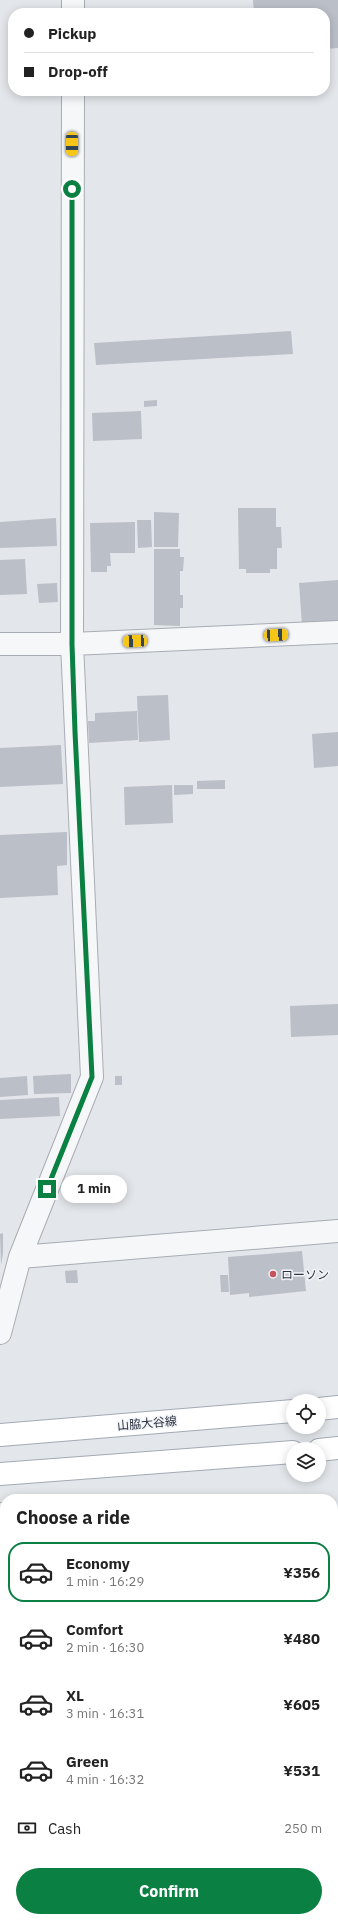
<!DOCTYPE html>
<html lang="en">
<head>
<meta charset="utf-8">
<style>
  :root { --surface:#fff; --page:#f2f2f2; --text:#222; --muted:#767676; --line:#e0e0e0; --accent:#0b8043 }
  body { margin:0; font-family:"IBM Plex Sans","Noto Sans JP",sans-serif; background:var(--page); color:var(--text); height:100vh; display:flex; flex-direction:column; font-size:15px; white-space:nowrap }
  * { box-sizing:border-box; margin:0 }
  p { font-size:13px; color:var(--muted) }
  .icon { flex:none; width:22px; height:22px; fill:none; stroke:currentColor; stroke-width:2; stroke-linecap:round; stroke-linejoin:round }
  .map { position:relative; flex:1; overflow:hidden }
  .drawer { position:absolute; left:0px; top:1494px; width:338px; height:428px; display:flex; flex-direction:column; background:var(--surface); border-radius:16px 16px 0 0; box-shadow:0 2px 10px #0003 }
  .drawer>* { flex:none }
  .hud { position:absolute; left:8px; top:8px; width:322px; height:88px; border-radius:16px; box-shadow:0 2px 10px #0003; display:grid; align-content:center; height:88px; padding:0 16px; background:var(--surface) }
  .buttons { position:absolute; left:286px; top:1394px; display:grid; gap:8px }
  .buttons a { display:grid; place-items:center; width:40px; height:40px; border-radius:50%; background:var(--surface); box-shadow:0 2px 10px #0003; font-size:20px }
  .end { position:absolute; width:18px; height:18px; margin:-9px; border:5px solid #0b8043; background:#fff; box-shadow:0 0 0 2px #fff }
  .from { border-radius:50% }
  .bubble { position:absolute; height:28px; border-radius:14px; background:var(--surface); box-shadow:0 2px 10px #0003; font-size:13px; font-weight:700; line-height:28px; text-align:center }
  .car { position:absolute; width:12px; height:24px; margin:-12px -6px; border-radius:5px; box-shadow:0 0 3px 1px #0007; background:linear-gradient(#f5c518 24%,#345 0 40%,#f5c518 0 76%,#345 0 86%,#f5c518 0) }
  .hud b { display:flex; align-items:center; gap:14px; height:38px; font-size:15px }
  .hud b+b { border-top:1px solid var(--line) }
  .hud i { width:10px; height:10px; background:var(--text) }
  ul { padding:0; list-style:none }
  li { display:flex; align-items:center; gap:12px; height:60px; margin:0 8px 6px; padding:0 8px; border:2px solid transparent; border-radius:16px }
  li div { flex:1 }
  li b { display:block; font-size:15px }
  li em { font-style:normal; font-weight:700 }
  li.current { border-color:var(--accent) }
  li>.icon { width:36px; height:36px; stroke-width:1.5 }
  h2 { padding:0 16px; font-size:18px; line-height:48px }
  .pay { display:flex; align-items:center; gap:10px; height:44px; padding:0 16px; font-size:15px }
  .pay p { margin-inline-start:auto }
  .cta { display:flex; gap:8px; margin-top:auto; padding:8px 16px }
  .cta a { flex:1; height:46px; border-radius:24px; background:var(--accent); color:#fff; font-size:16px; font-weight:700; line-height:46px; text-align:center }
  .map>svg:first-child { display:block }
  .building { fill:#bbbfc7 }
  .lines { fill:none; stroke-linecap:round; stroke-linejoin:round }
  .minor-casing { stroke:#a8adb4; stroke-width:24 }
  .primary-casing { stroke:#a3a9b5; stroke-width:24 }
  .minor { stroke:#f6f7f9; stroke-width:22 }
  .primary { stroke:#fff; stroke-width:22 }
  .route { stroke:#0b8043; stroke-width:5 }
  .poi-dot { fill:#c5535d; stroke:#f3f5f8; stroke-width:1.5 }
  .labels { text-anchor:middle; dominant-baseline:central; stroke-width:3; stroke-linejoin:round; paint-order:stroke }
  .poi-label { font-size:12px; fill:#2c3341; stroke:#f3f5f8; text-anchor:start }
  .street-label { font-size:12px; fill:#2c3341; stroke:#f3f5f8 }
</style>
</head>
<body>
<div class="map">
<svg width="338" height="1922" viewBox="0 0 338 1922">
  <rect width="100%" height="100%" fill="#e3e6ea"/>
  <path class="building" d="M253 0H338V48L325 49V13H254Z
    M291 331 293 354 96 365 94 343Z
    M157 400V406L144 407V401Z
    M141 411 142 439 93 441 92 413Z
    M238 508H276V527H281L282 548H277V569H270V573H246V569H239Z
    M154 512 179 513 178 547H154Z
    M56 518 57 546 0 548V522Z
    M137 520H151L152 547 138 548Z
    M135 522V553H110L111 566H107V572H91L90 523Z
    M154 549H180V557H184L183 571H180V595H183V608H180V626L154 625Z
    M25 559 27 594 0 595V560Z
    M338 580V622L302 625 299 583Z
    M57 583 58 602 39 603 37 584Z
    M168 695 170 740 139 742 137 696Z
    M137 711 138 740 89 743 88 721H95V713Z
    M338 732V766L314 768 312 734Z
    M61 745 63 784 0 787V748Z
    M225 780V789H197V781Z
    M172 785 173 823 125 825 124 787Z
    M174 785H193V794L174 795Z
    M67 832V865L57 866 58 895 0 898V835Z
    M338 1004V1035L291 1037 290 1006Z
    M71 1074V1093L34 1094 33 1076Z
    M27 1076 28 1095 0 1097V1078Z
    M115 1076H122V1085H115Z
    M59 1097 60 1116 0 1119V1100Z
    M3 1233V1253L1 1265 0 1234Z
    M302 1251 306 1291 249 1297V1293L230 1295 228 1257Z
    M77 1270 78 1283H66L65 1271Z
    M220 1275H228L229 1292H221Z
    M333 1728H338V1767H333Z"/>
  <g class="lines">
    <defs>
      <path id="minor" d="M73 13V0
        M0 644H72L338 632
        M20 1257 338 1231
        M0 1333 20 1257 92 1077 72 644 73 91
        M0 1514 5 1575
        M33 1917V1922"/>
      <path id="primary" d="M319 1409 338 1407
        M0 1435 293 1411
        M319 1450 338 1448
        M0 1474 293 1452"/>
    </defs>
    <use href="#minor" class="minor-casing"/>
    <use href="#primary" class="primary-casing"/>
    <use href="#minor" class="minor"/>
    <use href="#primary" class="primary"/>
  </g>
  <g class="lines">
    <path class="route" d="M47 1189 92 1077 75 732 72 644V189"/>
  </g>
  <circle class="poi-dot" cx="273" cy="1274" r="4"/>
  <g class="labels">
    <g class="poi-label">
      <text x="281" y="1274">ローソン</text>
    </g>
    <g class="street-label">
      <text transform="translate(147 1423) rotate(-5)">山脇大谷線</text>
    </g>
  </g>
</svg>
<div class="buttons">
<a><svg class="icon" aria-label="locate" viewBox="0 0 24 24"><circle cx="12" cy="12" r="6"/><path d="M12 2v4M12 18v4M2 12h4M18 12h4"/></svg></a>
<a><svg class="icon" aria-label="layers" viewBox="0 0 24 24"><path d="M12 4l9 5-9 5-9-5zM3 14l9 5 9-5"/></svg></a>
</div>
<i class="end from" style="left:72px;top:189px"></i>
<i class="end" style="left:47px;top:1189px"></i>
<div class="bubble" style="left:61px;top:1175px;width:66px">1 min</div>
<i class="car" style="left:72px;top:144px;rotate:180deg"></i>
<i class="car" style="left:276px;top:635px;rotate:87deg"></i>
<i class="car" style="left:135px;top:641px;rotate:267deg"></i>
<div class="hud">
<b><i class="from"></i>Pickup</b>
<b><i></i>Drop-off</b>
</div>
<section class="drawer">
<h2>Choose a ride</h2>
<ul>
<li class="current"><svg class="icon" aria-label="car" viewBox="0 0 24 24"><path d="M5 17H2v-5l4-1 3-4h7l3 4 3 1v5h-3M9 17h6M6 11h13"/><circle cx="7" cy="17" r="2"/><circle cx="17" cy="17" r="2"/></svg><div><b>Economy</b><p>1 min · 16:29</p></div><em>¥356</em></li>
<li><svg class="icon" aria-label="car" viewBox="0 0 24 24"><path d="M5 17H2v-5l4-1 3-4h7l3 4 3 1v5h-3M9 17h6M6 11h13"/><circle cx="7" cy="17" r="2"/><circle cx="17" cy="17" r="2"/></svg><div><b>Comfort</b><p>2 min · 16:30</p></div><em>¥480</em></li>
<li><svg class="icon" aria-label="car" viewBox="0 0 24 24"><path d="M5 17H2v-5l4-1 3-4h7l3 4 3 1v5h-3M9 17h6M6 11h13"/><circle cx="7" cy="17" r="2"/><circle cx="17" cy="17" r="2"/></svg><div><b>XL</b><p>3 min · 16:31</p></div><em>¥605</em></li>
<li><svg class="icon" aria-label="car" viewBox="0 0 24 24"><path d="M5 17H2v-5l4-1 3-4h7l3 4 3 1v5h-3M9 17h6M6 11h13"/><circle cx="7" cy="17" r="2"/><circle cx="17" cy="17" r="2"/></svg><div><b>Green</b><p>4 min · 16:32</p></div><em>¥531</em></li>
</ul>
<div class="pay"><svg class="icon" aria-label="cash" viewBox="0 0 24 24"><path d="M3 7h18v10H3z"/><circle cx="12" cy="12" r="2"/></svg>Cash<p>250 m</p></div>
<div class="cta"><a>Confirm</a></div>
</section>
</div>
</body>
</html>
